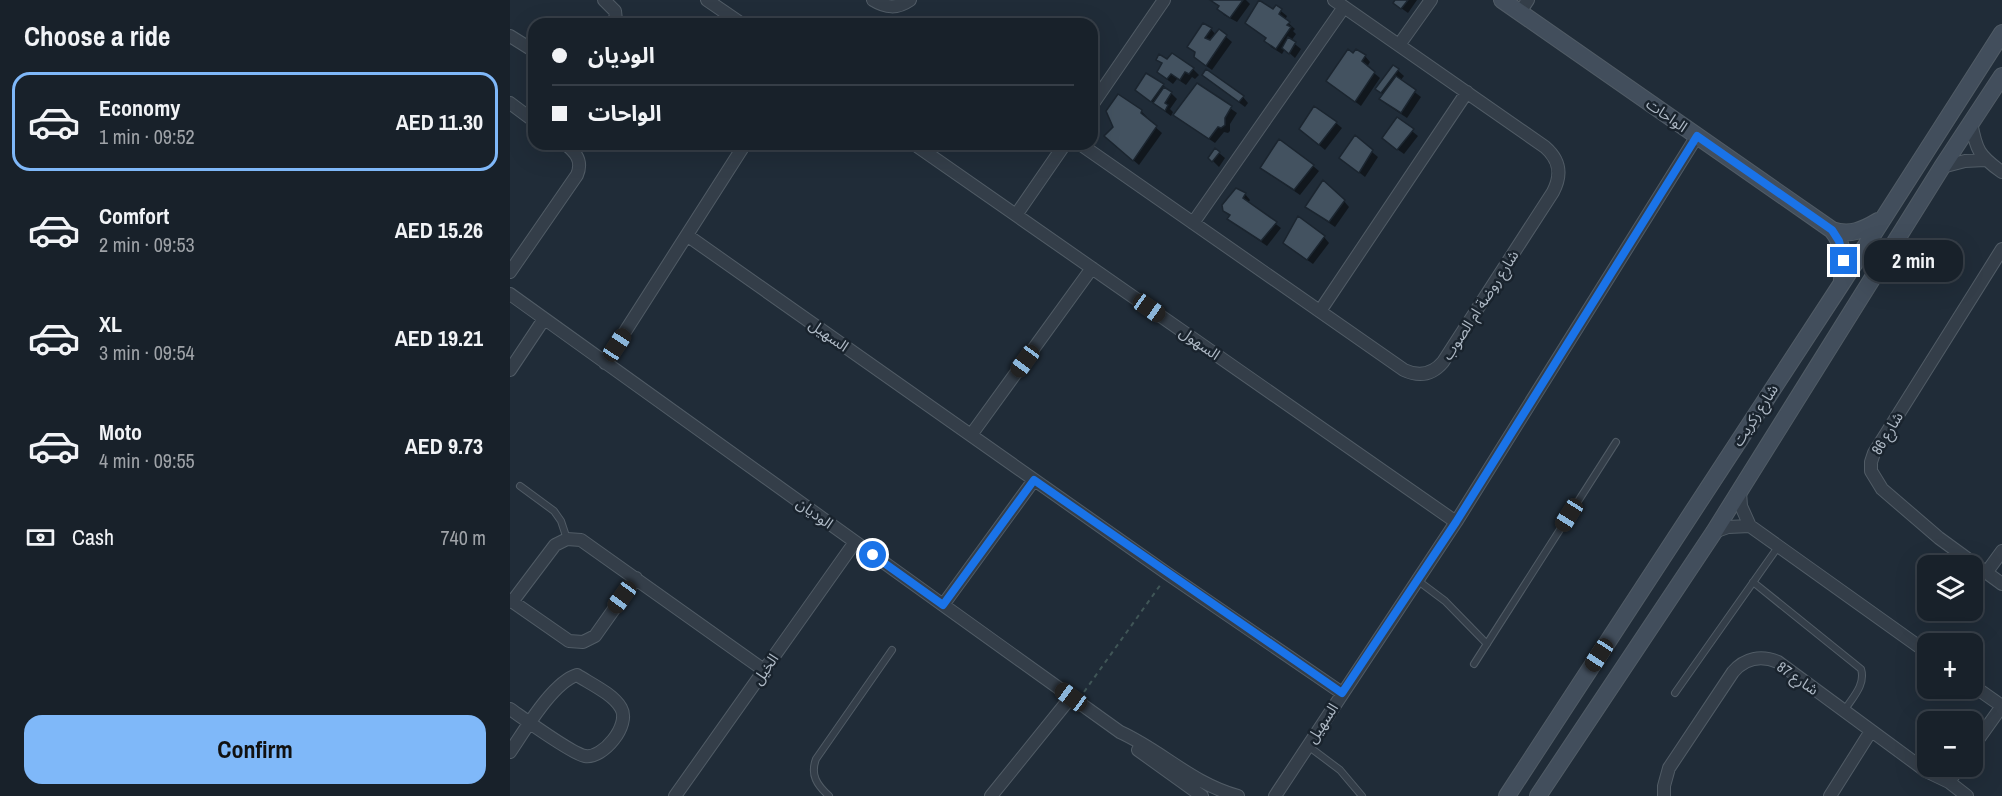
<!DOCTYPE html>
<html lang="en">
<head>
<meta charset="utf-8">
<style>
  :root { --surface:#18212a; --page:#252e36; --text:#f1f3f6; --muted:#9fa3a8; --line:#363e47; --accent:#7fb8f9 }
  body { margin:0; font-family:"Archivo Narrow","Noto Sans Arabic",sans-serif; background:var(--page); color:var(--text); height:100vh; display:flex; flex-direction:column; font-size:22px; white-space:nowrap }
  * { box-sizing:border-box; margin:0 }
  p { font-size:20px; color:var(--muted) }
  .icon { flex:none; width:33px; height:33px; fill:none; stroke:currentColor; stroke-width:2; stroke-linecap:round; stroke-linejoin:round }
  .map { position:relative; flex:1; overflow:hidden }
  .sheet { display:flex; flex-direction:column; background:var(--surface); width:510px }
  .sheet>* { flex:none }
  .hud { position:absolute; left:18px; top:18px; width:570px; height:132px; border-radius:18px; box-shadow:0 6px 24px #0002,0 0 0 2px var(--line); display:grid; align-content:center; height:132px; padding:0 24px; background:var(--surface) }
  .tools { position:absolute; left:1407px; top:555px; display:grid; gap:12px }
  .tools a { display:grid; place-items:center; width:66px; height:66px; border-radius:12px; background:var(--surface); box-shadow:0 6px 24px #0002,0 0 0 2px var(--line); font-size:30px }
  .end { position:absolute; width:27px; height:27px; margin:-14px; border:8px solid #1a73e8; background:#fff; box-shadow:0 0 0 3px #fff }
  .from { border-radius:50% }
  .bubble { position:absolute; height:42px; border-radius:18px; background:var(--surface); box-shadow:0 6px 24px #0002,0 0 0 2px var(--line); font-size:20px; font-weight:700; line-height:42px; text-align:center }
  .car { position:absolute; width:18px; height:36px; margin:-18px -9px; border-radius:8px; box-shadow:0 0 4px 2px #0007; background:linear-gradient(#222 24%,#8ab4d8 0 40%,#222 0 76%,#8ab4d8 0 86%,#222 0) }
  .hud b { display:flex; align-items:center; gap:21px; height:57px; font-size:22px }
  .hud b+b { border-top:2px solid var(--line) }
  .hud i { width:15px; height:15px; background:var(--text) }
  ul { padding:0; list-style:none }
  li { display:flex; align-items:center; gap:18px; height:99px; margin:0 12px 9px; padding:0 12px; border:3px solid transparent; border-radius:18px }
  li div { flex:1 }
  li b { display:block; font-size:22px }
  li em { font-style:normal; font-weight:700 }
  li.selected { border-color:var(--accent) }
  li>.icon { width:54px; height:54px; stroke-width:1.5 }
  h2 { padding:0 24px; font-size:27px; line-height:72px }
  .pay { display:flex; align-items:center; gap:15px; height:66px; padding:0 24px; font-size:22px }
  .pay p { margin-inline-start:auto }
  .button { display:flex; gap:12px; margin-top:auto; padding:12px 24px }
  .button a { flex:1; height:69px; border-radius:18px; background:var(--accent); color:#111; font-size:24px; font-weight:700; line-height:69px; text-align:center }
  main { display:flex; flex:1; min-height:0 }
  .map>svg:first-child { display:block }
  .shadow { fill:#0007 }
  .building { fill:#435260; stroke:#1b252f; stroke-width:1.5 }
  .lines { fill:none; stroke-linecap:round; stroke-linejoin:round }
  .lane-casing { stroke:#515c66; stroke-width:8 }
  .street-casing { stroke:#515c66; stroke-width:14 }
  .secondary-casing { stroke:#515c66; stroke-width:18 }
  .path { stroke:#405657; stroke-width:2; stroke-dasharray:4.5 4.5; stroke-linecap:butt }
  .lane { stroke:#343e49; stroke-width:6 }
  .street { stroke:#343e49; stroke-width:12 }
  .secondary { stroke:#424e5c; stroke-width:16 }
  .route { stroke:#1a73e8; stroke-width:8 }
  .labels { text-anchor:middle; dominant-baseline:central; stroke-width:5; stroke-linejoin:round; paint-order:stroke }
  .street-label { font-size:15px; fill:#aeb9c5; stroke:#19232d }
</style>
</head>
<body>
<main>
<section class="sheet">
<h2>Choose a ride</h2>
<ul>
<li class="selected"><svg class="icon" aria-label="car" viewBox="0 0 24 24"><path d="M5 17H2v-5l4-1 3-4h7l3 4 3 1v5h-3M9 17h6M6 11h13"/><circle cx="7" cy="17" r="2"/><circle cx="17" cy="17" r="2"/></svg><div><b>Economy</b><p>1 min · 09:52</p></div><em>AED 11.30</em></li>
<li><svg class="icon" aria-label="car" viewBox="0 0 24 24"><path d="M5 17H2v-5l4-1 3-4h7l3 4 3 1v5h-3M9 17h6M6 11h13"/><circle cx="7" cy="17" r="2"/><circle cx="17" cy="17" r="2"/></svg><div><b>Comfort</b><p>2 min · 09:53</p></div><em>AED 15.26</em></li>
<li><svg class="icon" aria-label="car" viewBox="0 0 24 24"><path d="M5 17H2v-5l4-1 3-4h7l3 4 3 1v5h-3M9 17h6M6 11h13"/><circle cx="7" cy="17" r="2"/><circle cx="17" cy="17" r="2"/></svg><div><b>XL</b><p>3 min · 09:54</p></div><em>AED 19.21</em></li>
<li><svg class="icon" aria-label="car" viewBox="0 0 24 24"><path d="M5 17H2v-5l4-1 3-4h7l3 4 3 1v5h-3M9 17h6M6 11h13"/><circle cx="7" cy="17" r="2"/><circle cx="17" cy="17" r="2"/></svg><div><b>Moto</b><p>4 min · 09:55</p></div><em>AED 9.73</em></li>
</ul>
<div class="pay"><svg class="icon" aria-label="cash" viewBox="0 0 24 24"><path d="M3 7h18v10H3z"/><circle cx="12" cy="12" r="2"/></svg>Cash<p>740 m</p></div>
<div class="button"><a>Confirm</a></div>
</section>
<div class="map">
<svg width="1492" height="796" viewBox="0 0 1492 796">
  <rect width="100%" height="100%" fill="#202c38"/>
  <path class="shadow" d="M700 0H736L740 4 727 22 714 15 709 9 710 7Z
    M886 0H907L898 13 891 8Z
    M766 7 777 16 775 20 785 29 783 31 786 34 781 41 791 49 785 58 775 49 772 54 761 47 756 41 757 39 737 23 763 11Z
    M701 29 706 35 709 31 722 42 702 70 692 63 686 53 679 47Z
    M662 55 683 69 689 75 685 79 682 77 676 85 667 79 663 84 655 78 649 72 653 64 648 59 657 61Z
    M843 55 855 56 860 62 857 67 870 78 851 106 824 86Z
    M884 67 894 76 890 81 911 97 897 118 876 104 871 99 873 95 867 88Z
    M699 80 733 97 738 103 735 107Z
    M653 85 667 99 660 109 663 112 661 116 633 95Z
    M687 85 727 113 720 124V131L718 133 714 132 705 143 671 120Z
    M631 111 637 117 636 119 652 133 629 165 602 142Z
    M887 119 908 136 894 154 880 144Z
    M826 123 832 128 815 150 797 135Z
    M845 138 868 157 855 177 831 158Z
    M709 153 715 158 709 167 700 158Z
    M803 166 809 171 790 195 758 173Z
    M735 194 740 200 738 203 771 228 757 246 725 224 715 210Z
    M834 201 839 207 825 227 796 207Z
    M814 237 819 243 803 264 780 248Z"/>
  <path class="building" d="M700 0H733L720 18 707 9 709 6Z
    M749 0 763 9 766 5 772 9 769 14 780 22 777 25 781 27 766 49 754 41 756 38 735 23Z
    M885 0H898L891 9 883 3Z
    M693 23 702 28 695 38 700 40 709 29 717 35 696 66 684 57 685 52 677 47Z
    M778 37 786 42 779 54 772 48Z
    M838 49 843 53 846 49 856 55 852 61 865 72 845 102 816 81Z
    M662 53 684 68 679 74 675 72 670 80 661 74 657 79 647 72 652 63 646 60 649 54 657 59Z
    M883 65 889 69 871 93 865 89Z
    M696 69 734 96 729 102 692 75Z
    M636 73 654 84 641 102 625 90Z
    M886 76 906 90 891 113 869 99Z
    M687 83 722 106 715 118V125L711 128 708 127 699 139 663 115Z
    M654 87 662 92 655 103 658 105 655 111 643 103Z
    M608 94 632 110 631 113 647 126 623 161 594 136 603 127 596 111Z
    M804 106 827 122 809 145 789 129Z
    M887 117 904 129 887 150 872 138Z
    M845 135 863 150 849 173 829 158Z
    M769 139 804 165 784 190 750 168Z
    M705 148 710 152 702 162 698 158Z
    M813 180 835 200 819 222 795 207Z
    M726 188 736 193 733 198 767 222 751 241 717 219 720 215 713 211 712 205Z
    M788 216 815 236 797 260 773 243Z"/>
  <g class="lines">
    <defs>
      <path id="lane" d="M10 486 44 511 51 521 57 539
        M907 580 935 601 977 644
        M1243 582 1351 669C1356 685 1342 698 1334 711
        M964 664 1106 442
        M1165 693 1268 547
        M798 746 830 770 852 796
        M319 796C307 785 300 775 306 759L382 650"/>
      <path id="street" d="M94 0 105 11 106 20 103 24
        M197 0 232 24
        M363 0C376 8 387 9 400 0
        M1010 12 1018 0
        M0 36 24 51
        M889 45 921 0
        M0 103 24 121
        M582 105 654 0
        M1461 122C1466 150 1469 156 1492 172
        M404 144 946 522
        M570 144 894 370C909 377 922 375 933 362L1043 192C1052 175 1050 160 1035 147L824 0
        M1432 167 1455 161 1475 160
        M506 215 555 144
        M683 223 834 7
        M178 236 658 574 832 693
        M1492 249 1364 453 1361 462V471L1372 489 1429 538 1492 584
        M0 272 67 175C73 161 66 152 55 144
        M0 294 610 732C652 751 681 783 728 796
        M810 311 957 92
        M95 363 235 144
        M0 370 34 319
        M461 435 582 268
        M1230 492 1231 506 1240 526 1418 653
        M1204 532 1218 527 1240 526
        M1476 573 1492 551
        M0 600 59 641 73 642 85 636 126 578
        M2 602 45 545 57 539 71 540 254 670
        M433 605 524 480
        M1462 685 1492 706
        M0 709C13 718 62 754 75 756 93 759 121 725 111 708 103 694 81 684 67 675 43 682 15 730 0 752
        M1462 748 1492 706
        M628 750 692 796
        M1439 782 1457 796
        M165 796 345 542
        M481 796 561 697
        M765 796 946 522 1187 136
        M1154 796V786L1159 768 1223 672C1235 658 1251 655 1268 662L1416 771 1439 782 1450 766
        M1320 796 1361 731"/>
      <path id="secondary" d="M992 0 1322 230C1335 246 1334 261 1332 280
        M1322 230C1340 236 1353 230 1368 221
        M997 796 1332 283 1492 33
        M1028 796 1204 532 1432 167 1492 76"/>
    </defs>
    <use href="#lane" class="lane-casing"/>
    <use href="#street" class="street-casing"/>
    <use href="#secondary" class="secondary-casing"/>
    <path class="path" d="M574 692 651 584"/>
    <use href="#lane" class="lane"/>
    <use href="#street" class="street"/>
    <use href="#secondary" class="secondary"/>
  </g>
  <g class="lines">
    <path class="route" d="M363 555 433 605 524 480 832 693 946 522 1187 136 1322 230 1329 241 1334 261"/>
  </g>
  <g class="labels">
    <g class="street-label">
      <text transform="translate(1157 115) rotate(35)">الواحات</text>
      <text transform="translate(970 305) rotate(-57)">شارع روضة ام الصوب</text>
      <text transform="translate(319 335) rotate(35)">السهيل</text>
      <text transform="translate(690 343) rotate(35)">السهول</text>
      <text transform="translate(1245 415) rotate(-57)">شارع زكريت</text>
      <text transform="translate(1377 433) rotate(-59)">شارع 86</text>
      <text transform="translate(305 513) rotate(36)">الوديان</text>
      <text transform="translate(255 669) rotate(-55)">الخيل</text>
      <text transform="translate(1288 678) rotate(35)">شارع 87</text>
      <text transform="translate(812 723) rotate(-57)">السهيل</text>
    </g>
  </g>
</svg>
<div class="tools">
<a><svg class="icon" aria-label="layers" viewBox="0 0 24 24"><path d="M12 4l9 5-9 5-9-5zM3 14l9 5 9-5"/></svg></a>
<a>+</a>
<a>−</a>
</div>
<i class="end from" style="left:363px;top:555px"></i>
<i class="end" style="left:1334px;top:261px"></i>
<div class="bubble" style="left:1354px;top:240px;width:99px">2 min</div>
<i class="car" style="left:639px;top:308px;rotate:125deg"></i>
<i class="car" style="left:107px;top:345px;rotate:33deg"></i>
<i class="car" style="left:515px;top:361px;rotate:216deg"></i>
<i class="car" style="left:1059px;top:515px;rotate:212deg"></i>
<i class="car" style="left:112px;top:597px;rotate:216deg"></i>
<i class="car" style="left:1089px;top:655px;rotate:213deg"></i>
<i class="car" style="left:561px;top:697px;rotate:306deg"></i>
<div class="hud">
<b><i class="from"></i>الوديان</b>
<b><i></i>الواحات</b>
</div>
</div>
</main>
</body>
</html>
